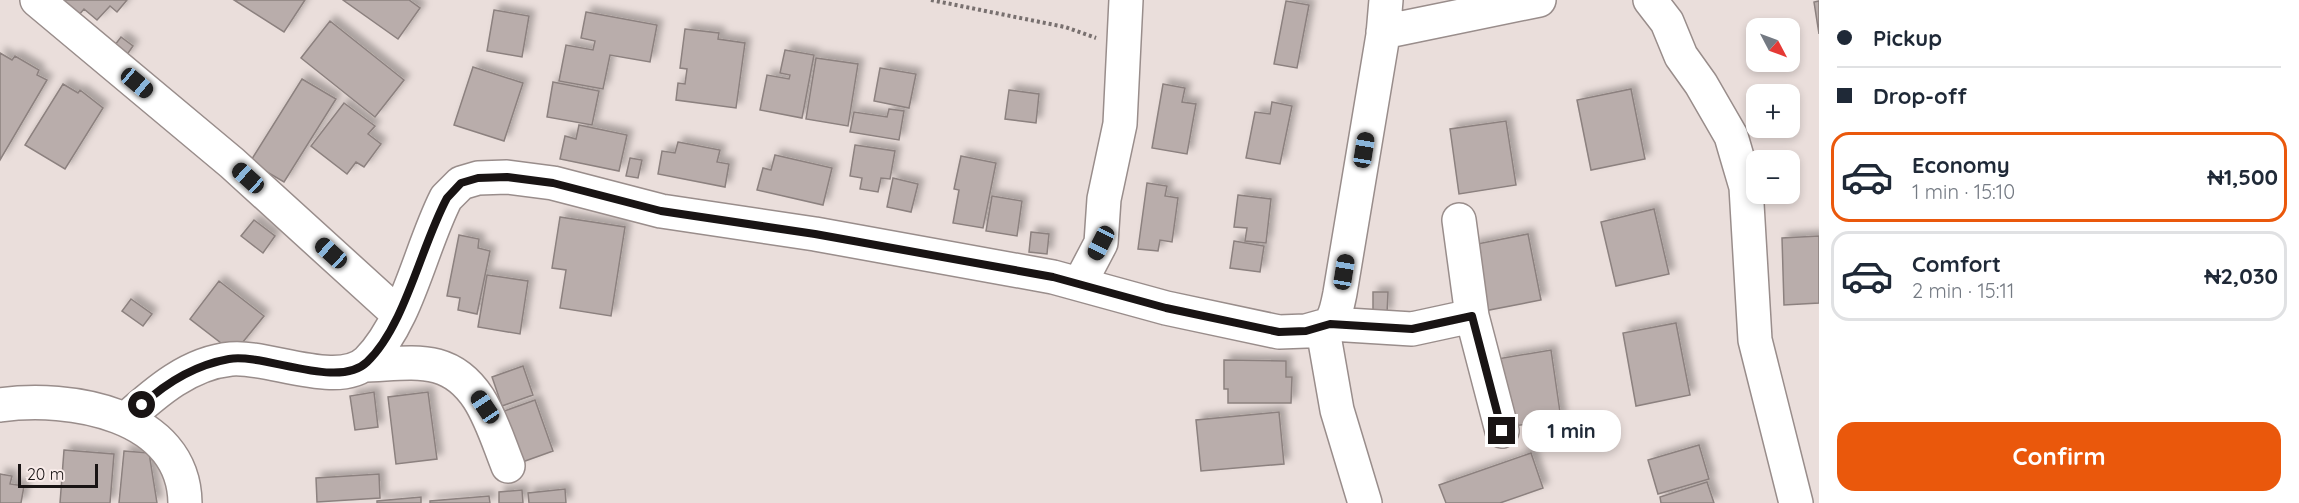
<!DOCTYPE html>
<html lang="en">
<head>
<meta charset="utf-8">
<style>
  :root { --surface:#fff; --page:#f6f6f7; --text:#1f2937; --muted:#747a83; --line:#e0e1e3; --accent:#ea580c }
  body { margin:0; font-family:Quicksand,sans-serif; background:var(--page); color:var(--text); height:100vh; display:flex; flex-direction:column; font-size:22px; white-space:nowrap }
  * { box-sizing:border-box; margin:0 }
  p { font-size:20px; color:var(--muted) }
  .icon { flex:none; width:33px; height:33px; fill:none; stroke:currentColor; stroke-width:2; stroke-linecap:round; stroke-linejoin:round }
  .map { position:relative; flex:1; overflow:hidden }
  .panel { display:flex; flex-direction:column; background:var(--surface); width:480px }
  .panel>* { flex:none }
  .top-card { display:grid; align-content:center; height:132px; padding:0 18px; background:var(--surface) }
  .needle { width:39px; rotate:131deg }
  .fabs { position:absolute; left:1746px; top:18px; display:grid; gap:12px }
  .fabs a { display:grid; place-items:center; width:54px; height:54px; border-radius:12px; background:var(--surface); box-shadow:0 3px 9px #0003; font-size:30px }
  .scale { position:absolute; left:18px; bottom:15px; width:80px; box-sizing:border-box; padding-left:6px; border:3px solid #191414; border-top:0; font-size:16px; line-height:21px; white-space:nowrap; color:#191414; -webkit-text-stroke:4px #f8ebe9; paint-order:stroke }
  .end { position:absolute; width:27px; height:27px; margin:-14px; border:8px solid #191414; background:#fff; box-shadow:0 0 0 3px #fff }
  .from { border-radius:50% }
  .bubble { position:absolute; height:42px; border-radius:18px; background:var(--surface); box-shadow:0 3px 9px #0003; font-size:20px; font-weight:700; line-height:42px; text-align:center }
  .car { position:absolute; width:18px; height:36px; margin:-18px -9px; border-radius:8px; box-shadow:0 0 4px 2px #0007; background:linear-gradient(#222 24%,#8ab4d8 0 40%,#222 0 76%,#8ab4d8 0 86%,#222 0) }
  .top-card b { display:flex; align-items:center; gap:21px; height:57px; font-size:22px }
  .top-card b+b { border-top:2px solid var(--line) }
  .top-card i { width:15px; height:15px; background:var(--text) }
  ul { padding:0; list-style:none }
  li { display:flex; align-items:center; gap:18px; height:90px; margin:0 12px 9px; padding:0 6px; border:3px solid var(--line); border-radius:18px }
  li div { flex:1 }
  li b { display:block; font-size:22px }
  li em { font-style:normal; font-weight:700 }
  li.on { border-color:var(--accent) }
  li>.icon { width:54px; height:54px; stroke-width:1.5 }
  .button { display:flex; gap:12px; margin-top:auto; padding:12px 18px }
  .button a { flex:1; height:69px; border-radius:18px; background:var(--accent); color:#fff; font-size:24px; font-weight:700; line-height:69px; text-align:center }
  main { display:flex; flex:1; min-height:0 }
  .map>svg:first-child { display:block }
  .building { fill:#b9adab; stroke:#8c817f; stroke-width:1.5; filter:url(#shadow) }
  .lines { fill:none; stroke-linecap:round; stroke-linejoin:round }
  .minor-casing { stroke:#998d8b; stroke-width:36 }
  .path { stroke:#78706f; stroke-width:4; stroke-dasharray:3 3; stroke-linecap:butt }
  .minor { stroke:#fff; stroke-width:33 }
  .route { stroke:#191414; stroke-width:8 }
</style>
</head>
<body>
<main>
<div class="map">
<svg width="1819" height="503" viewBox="0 0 1819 503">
  <defs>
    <filter id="shadow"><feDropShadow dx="5.5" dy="-5.5" stdDeviation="3" flood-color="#0004"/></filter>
  </defs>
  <rect width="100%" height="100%" fill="#eadedb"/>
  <path class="building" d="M62 0H127L117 12 110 6 97 20 84 9 79 15Z
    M234 0H305L284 32Z
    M343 0H409L420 8 398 39Z
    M1286 1 1309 5 1297 68 1274 64Z
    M1819 1V34L1814 2Z
    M494 10 529 16 522 57 487 51Z
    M586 12 657 25 650 62 610 55 603 89 559 81 566 45 593 50 595 41 581 38Z
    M330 21 404 80 375 117 301 58Z
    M685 29 719 33 718 39 745 43 736 108 676 100 678 83 685 84 687 69 680 68Z
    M121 37 133 46 124 59 111 50Z
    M785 50 814 55 802 118 760 110 767 75 789 79 790 75 780 73Z
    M0 53 12 60 15 56 39 70 37 75 47 80 0 160Z
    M816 58 858 64 848 126 806 119Z
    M473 67 523 83 504 141 454 125Z
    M880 68 916 74 909 108 874 101Z
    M302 79 336 99 284 182 250 162Z
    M553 82 599 91 592 125 547 117Z
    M63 84 78 93 80 90 103 108 65 169 25 145Z
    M1163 84 1185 88 1182 102 1196 104 1187 154 1152 148Z
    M1631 89 1645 159 1591 170 1577 100Z
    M1009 90 1039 94 1036 123 1005 119Z
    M1272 102 1292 106 1280 164 1246 158 1255 112 1270 114Z
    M344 103 375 126 368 134 381 144 364 167 356 162 347 174 311 146Z
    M889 109 904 111 899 140 850 132 854 112 887 117Z
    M1506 121 1516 185 1459 194 1450 129Z
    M579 125 627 135 619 171 560 159 565 136 576 139Z
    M678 142 720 150 717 162 729 164 725 187 658 174 662 151 675 153Z
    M855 145 895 151 890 179 881 178 878 192 860 189 862 178 850 176Z
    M775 155 832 168 823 205 757 190 763 168 771 170Z
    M961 156 996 163 983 228 953 223 959 190 954 189Z
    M630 158 642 160 638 178 626 176Z
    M893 178 918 184 911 212 887 207Z
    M1147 183 1167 186 1165 196 1178 198 1172 242 1160 240 1158 251 1138 249Z
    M1238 195 1271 199 1266 243 1245 241 1247 228 1234 227Z
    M992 196 1022 201 1017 236 986 231Z
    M1654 209 1669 274 1616 286 1601 222Z
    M560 217 625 227 611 316 560 308 566 270 552 268Z
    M254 220 275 236 263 253 241 236Z
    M1031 232 1049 234 1047 254 1029 252Z
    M1528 234 1541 300 1484 311 1472 245Z
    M459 235 479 239 478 248 490 251 477 314 458 310 460 298 447 296Z
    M1819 236V303L1784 305 1782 238Z
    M1234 241 1264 246 1260 272 1230 268Z
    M487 275 528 281 520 334 478 327Z
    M219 281 264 316 234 353 190 319Z
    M1373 292H1388L1387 314H1373Z
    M131 299 152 314 143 326 122 311Z
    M1676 323 1690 395 1636 406 1623 333Z
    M1551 350 1561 419 1507 427 1497 359Z
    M1224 360 1286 361V377H1292L1291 403H1228V389H1224Z
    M523 366 533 395 502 406 492 377Z
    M374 392 378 427 355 430 350 396Z
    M428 392 437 459 396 464 388 397Z
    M535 400 553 451 514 465 496 414Z
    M1279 412 1284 464 1201 471 1196 420Z
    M1699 445 1709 479 1658 494 1648 460Z
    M64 450 114 454 110 503H60Z
    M124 451 149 453 157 503H119Z
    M1531 453 1543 488 1500 503H1446L1439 485Z
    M0 474 12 476 10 484 24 486 21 503H0Z
    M379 474 380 498 317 502 316 478Z
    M1707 482 1714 503H1661L1660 497Z
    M565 489 566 503H529L528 493Z
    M522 490 523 503H499V492Z
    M489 496 490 503H430V501Z
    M421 497V503H377V501Z"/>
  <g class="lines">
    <defs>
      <path id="minor" d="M37 0 232 163 398 314
        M1650 0 1667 22 1681 56 1701 84 1731 136 1738 160 1746 187 1755 340 1796 503
        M1383 32 1539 0
        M1459 220 1472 316 1502 431
        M1080 283 1101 243 1104 199 1120 124 1126 0
        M1311 330C1334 329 1336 313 1340 293L1383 35 1386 0
        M1323 330 1337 410 1365 503
        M363 365C386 365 414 360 437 366 481 378 493 429 508 466
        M0 405C68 395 184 413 185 503
        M126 419C156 392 189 363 231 359 267 355 339 390 368 361 408 320 420 249 446 198L461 183 478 178 507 177 553 183 661 211 815 234 1053 277 1166 308 1279 332 1306 331 1331 324 1412 329 1472 316"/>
    </defs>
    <use href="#minor" class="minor-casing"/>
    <path class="path" d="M931 0 1065 27 1096 38"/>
    <use href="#minor" class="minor"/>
  </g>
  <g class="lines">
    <path class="route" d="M142 405C167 382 195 365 229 359 265 353 338 390 367 362 405 326 421 246 447 198L461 183 478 178 507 177 553 183 661 211 815 234 1053 277 1166 308 1279 332 1306 331 1330 324 1412 329 1472 316 1502 431"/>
  </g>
</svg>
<div class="fabs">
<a><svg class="needle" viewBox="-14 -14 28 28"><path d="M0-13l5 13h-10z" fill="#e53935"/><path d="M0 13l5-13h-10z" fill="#747a83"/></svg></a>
<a>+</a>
<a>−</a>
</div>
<div class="scale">20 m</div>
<i class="end from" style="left:142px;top:405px"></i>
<i class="end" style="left:1502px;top:431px"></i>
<div class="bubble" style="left:1522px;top:410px;width:99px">1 min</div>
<i class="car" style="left:137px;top:83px;rotate:130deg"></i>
<i class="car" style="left:1364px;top:150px;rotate:9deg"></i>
<i class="car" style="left:248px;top:178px;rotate:312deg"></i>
<i class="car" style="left:1101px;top:243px;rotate:207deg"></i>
<i class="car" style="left:331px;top:253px;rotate:312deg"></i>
<i class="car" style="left:1344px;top:272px;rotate:9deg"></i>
<i class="car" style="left:485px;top:407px;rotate:326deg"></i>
</div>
<section class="panel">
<div class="top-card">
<b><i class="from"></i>Pickup</b>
<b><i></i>Drop-off</b>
</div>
<ul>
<li class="on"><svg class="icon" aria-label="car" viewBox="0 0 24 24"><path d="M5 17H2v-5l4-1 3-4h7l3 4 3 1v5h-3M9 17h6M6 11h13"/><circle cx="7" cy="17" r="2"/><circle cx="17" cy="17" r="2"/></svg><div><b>Economy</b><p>1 min · 15:10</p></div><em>₦1,500</em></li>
<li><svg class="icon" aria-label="car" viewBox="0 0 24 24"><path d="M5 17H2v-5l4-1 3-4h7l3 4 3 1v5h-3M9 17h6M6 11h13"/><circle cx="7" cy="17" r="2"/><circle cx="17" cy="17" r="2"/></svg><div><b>Comfort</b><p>2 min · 15:11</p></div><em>₦2,030</em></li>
</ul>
<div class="button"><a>Confirm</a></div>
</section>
</main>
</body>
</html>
